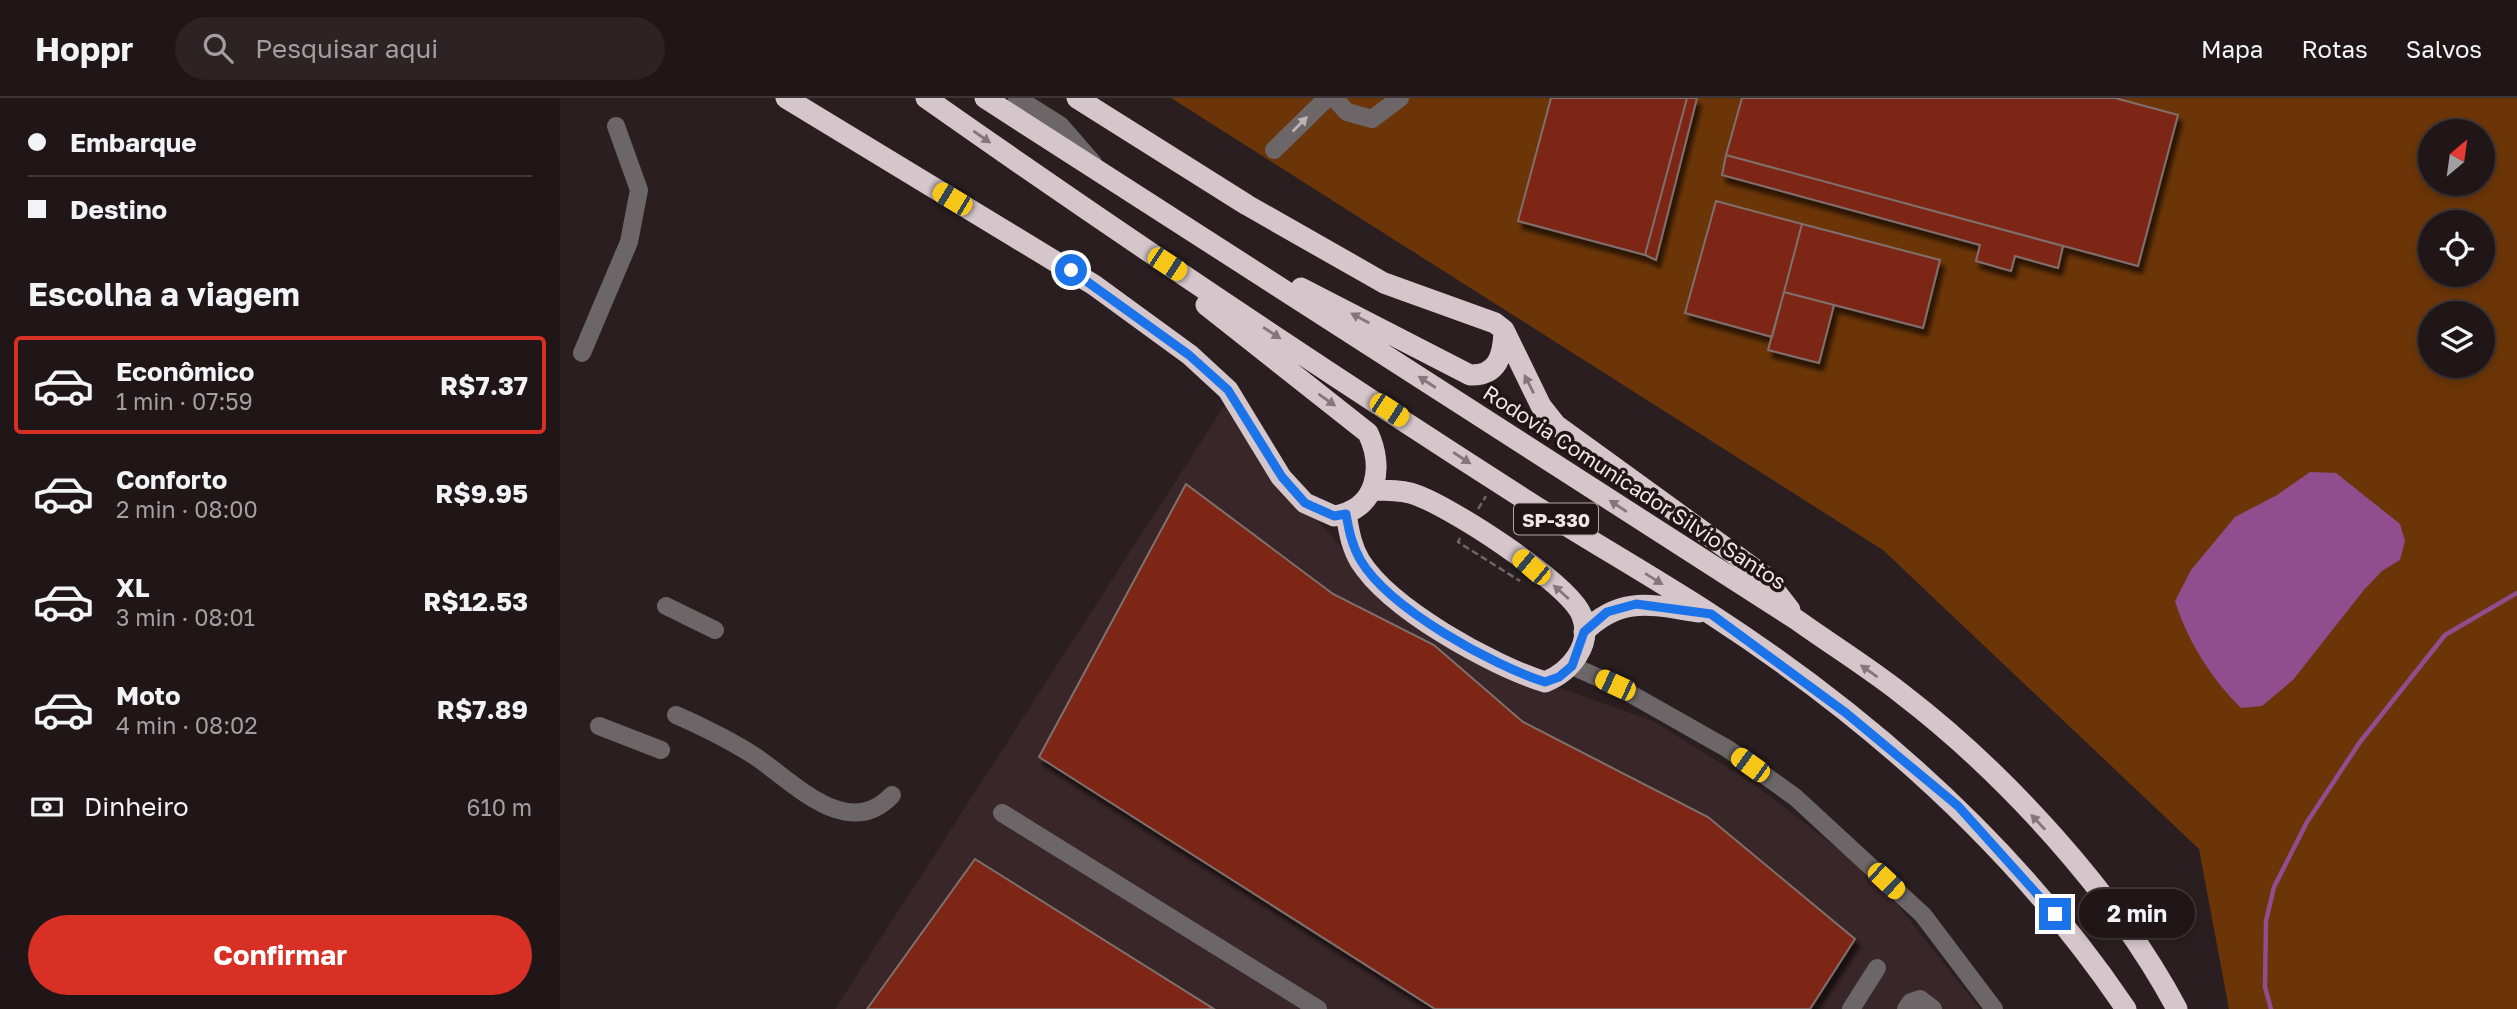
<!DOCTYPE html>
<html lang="pt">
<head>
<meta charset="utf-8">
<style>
  :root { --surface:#201618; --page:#2d2325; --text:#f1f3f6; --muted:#a29fa2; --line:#3d3537; --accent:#d93025 }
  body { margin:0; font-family:"Golos Text",sans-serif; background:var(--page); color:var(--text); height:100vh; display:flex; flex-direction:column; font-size:26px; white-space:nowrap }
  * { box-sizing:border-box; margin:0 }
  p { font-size:23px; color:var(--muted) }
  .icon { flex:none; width:38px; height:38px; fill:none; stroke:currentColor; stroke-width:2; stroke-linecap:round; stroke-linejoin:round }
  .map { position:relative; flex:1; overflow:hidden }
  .panel { display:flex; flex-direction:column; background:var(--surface); width:560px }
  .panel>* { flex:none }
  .top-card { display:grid; align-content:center; height:154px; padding:0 28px; background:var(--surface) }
  .needle { width:46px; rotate:29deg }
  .fabs { position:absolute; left:1858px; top:21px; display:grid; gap:14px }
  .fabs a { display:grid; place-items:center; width:77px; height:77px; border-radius:50%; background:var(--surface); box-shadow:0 4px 10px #0003,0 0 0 2px var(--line); font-size:35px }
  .end { position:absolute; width:32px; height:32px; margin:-16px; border:9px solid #1a73e8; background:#fff; box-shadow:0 0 0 4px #fff }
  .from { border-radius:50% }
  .bubble { position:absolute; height:49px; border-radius:24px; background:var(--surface); box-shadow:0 4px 10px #0003,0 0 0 2px var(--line); font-size:23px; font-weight:700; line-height:49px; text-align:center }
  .car { position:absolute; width:21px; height:42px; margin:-21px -10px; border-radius:9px; box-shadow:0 0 5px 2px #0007; background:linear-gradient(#f5c518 24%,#345 0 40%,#f5c518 0 76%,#345 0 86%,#f5c518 0) }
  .top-card b { display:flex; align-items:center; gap:24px; height:66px; font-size:26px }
  .top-card b+b { border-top:2px solid var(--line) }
  .top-card i { width:18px; height:18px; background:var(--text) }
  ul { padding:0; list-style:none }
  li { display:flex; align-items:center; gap:21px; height:98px; margin:0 14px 10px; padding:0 14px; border:4px solid transparent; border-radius:7px }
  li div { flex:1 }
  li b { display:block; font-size:26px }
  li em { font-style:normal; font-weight:700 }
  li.current { border-color:var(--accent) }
  li>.icon { width:63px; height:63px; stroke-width:1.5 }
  h2 { padding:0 28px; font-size:32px; line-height:84px }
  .pay { display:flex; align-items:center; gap:18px; height:77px; padding:0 28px; font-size:26px }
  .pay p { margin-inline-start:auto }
  .action { display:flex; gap:14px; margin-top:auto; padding:14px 28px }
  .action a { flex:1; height:80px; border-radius:42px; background:var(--accent); color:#fff; font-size:28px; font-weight:700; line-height:80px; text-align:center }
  header { display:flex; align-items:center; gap:42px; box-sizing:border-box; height:98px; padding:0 35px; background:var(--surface); border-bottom:2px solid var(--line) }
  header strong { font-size:33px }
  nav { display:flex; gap:38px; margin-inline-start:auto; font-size:24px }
  .search { width:490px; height:63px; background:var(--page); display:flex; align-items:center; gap:18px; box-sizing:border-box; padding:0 24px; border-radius:38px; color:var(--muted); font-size:26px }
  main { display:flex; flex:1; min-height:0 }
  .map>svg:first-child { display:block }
  .built { fill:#392629 }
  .green { fill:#6b3508; fill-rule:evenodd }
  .water { fill:#904e8e }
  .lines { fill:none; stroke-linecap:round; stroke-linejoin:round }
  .stream { stroke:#904e8e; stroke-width:4.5 }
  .building { fill:#7e2718; stroke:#7f706d; stroke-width:2; filter:url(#shadow) }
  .path { stroke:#716667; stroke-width:2.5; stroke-dasharray:7 3.5; stroke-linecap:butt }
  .minor { stroke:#6c6668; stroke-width:18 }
  .highway { stroke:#d5c6cc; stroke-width:21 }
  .oneway { fill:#bbb3b5 }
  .oneway2 { fill:#84767b }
  .route { stroke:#1a73e8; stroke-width:9 }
  .labels { text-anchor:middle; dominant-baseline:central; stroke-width:7; stroke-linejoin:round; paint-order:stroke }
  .shield { fill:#211517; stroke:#b2a8a9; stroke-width:2 }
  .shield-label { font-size:19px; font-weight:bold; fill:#f0e7e8 }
  .street-label { font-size:21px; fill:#f0e7e8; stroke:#211517 }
</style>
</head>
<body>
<header>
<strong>Hoppr</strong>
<div class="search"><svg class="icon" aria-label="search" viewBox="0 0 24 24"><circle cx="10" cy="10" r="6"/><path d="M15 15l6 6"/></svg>Pesquisar aqui</div>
<nav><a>Mapa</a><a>Rotas</a><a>Salvos</a></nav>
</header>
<main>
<section class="panel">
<div class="top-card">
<b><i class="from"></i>Embarque</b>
<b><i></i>Destino</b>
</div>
<h2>Escolha a viagem</h2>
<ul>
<li class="current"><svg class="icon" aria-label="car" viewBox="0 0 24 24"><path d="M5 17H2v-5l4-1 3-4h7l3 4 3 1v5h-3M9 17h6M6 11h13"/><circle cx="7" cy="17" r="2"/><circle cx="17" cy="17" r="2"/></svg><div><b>Econômico</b><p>1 min · 07:59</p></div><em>R$7.37</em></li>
<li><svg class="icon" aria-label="car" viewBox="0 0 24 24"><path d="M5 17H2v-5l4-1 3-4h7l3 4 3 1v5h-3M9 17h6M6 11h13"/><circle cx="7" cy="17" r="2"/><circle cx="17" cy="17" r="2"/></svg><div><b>Conforto</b><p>2 min · 08:00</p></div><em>R$9.95</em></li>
<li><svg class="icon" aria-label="car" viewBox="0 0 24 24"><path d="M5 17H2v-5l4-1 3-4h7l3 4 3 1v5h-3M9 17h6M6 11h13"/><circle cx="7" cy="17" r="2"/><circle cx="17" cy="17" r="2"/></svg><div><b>XL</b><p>3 min · 08:01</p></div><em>R$12.53</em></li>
<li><svg class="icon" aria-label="car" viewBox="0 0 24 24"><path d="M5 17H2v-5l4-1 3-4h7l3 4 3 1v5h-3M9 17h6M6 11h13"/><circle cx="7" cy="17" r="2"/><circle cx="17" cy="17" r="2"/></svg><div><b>Moto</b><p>4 min · 08:02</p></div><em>R$7.89</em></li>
</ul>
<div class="pay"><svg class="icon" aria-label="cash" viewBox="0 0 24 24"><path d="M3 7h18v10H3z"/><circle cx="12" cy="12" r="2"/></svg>Dinheiro<p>610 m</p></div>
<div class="action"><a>Confirmar</a></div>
</section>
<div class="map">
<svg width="1957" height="911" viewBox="0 0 1957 911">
  <defs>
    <filter id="shadow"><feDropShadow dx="4" dy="7" stdDeviation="2" flood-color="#0009"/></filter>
  </defs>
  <rect width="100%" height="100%" fill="#2a1e20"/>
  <path class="built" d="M670 299 721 381 819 492 983 584 1093 623 1194 686 1319 783 1420 911H275Z"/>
  <path class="green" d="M611 0H1957V911H1669L1639 751 1323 452ZM1871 33H1923V86H1871ZM1871 124H1923V177H1871ZM1871 215H1923V268H1871Z"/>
  <path class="water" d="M1750 374 1776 375 1840 426 1845 443 1840 462 1822 473 1803 493 1733 582 1702 608 1681 610C1651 580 1628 544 1615 503L1631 472 1675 419 1717 397Z"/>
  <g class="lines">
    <path class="stream" d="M1711 911 1705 889 1706 823 1714 789 1747 724 1800 644 1885 537 1957 495"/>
  </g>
  <path class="building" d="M991 0H1127L1085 157 958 123Z
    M1127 0H1137L1096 162 1085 157Z
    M1182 0H1555L1618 17 1578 168 1166 57Z
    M1166 57 1503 148 1498 170 1455 158 1451 173 1416 163 1420 147 1162 77Z
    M1156 103 1242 126 1212 239 1125 215Z
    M1242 126 1380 162 1363 230 1224 194Z
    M1224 194 1274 207 1259 265 1208 252Z
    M626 386 773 496 874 547 963 624 1148 719 1295 841 1250 911H875L479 659Z
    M415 761 654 911H307Z"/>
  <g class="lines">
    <path class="path" d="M959 322 973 329
      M918 411 926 398
      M900 440 898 444 960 483"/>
    <path class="minor" d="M457 0 500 27 533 65
      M774 0 787 14 812 21 840 0
      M714 52 767 0
      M22 255 69 144 79 92 56 28
      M106 508 155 532
      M1012 568 1055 587 1168 651 1235 699 1363 817 1434 911
      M116 617C143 629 168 641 193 657 232 682 287 745 332 697
      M39 628 101 652
      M442 715 758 911
      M1291 911 1317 870
      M1346 911 1351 904 1360 901 1373 911"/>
    <path class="highway" d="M226 0 534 187 630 257 668 292 721 379 745 405 774 418C818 411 824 369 808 335L646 207
      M366 0C561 137 760 270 961 399 1023 439 1087 475 1149 515 1311 620 1458 751 1566 911
      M425 0 1237 522C1272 547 1309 570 1342 596 1445 675 1556 796 1617 911
      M517 0 687 107 824 185 935 225 944 232 981 308 996 327 1203 477 1230 512
      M741 190 910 277C938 278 943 257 944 234
      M786 416C789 433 791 448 800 463 830 511 931 567 985 584 1010 574 1033 547 1022 518 1011 486 883 403 850 395 838 392 825 392 813 392
      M1024 534C1061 497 1092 507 1139 514"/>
  </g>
  <defs><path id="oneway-solid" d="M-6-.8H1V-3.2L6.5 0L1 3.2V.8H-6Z" transform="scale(1.75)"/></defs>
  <use class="oneway" href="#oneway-solid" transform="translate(740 26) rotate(-45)"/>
  <g class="oneway2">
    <use href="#oneway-solid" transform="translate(422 39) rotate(35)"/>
    <use href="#oneway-solid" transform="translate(800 220) rotate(-152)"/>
    <use href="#oneway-solid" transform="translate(712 235) rotate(33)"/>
    <use href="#oneway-solid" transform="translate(867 284) rotate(-147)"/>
    <use href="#oneway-solid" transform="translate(969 286) rotate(-117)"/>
    <use href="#oneway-solid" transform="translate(767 302) rotate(35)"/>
    <use href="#oneway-solid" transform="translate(902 360) rotate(33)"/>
    <use href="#oneway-solid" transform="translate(1058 408) rotate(-147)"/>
    <use href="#oneway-solid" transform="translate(1094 481) rotate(32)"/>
    <use href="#oneway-solid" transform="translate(1001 494) rotate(-138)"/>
    <use href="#oneway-solid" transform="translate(1309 573) rotate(-145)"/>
    <use href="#oneway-solid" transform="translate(1478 724) rotate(-133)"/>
  </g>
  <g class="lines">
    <path class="route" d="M511 172 629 257 668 292 722 379 745 405 774 418 786 416C789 433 792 448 801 463 830 511 932 567 985 584L999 579 1012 568 1024 534 1047 514 1076 506 1151 516 1286 615 1398 708 1495 816"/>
  </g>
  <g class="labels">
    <rect class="shield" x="954" y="405.5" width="84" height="31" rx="5"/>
    <g class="shield-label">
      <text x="996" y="421">SP-330</text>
    </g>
    <g class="street-label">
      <text transform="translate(1075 389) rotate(33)">Rodovia Comunicador Silvio Santos</text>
    </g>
  </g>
</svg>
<div class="fabs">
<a><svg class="needle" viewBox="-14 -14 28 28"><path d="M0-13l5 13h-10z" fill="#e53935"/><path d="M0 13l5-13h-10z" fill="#a29fa2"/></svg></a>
<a><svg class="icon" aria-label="locate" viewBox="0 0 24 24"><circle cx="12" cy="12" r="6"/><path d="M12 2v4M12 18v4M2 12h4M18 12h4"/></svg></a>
<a><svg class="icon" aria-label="layers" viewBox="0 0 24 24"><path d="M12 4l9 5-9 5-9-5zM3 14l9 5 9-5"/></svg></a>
</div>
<i class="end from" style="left:511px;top:172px"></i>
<i class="end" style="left:1495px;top:816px"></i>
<div class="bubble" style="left:1519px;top:791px;width:116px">2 min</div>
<i class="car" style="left:392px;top:101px;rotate:301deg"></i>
<i class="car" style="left:607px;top:166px;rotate:123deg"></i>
<i class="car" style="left:829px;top:312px;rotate:123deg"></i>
<i class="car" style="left:971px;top:469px;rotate:310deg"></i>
<i class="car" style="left:1055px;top:587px;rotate:295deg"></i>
<i class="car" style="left:1190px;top:667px;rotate:306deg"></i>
<i class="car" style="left:1326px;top:783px;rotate:133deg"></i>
</div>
</main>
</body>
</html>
